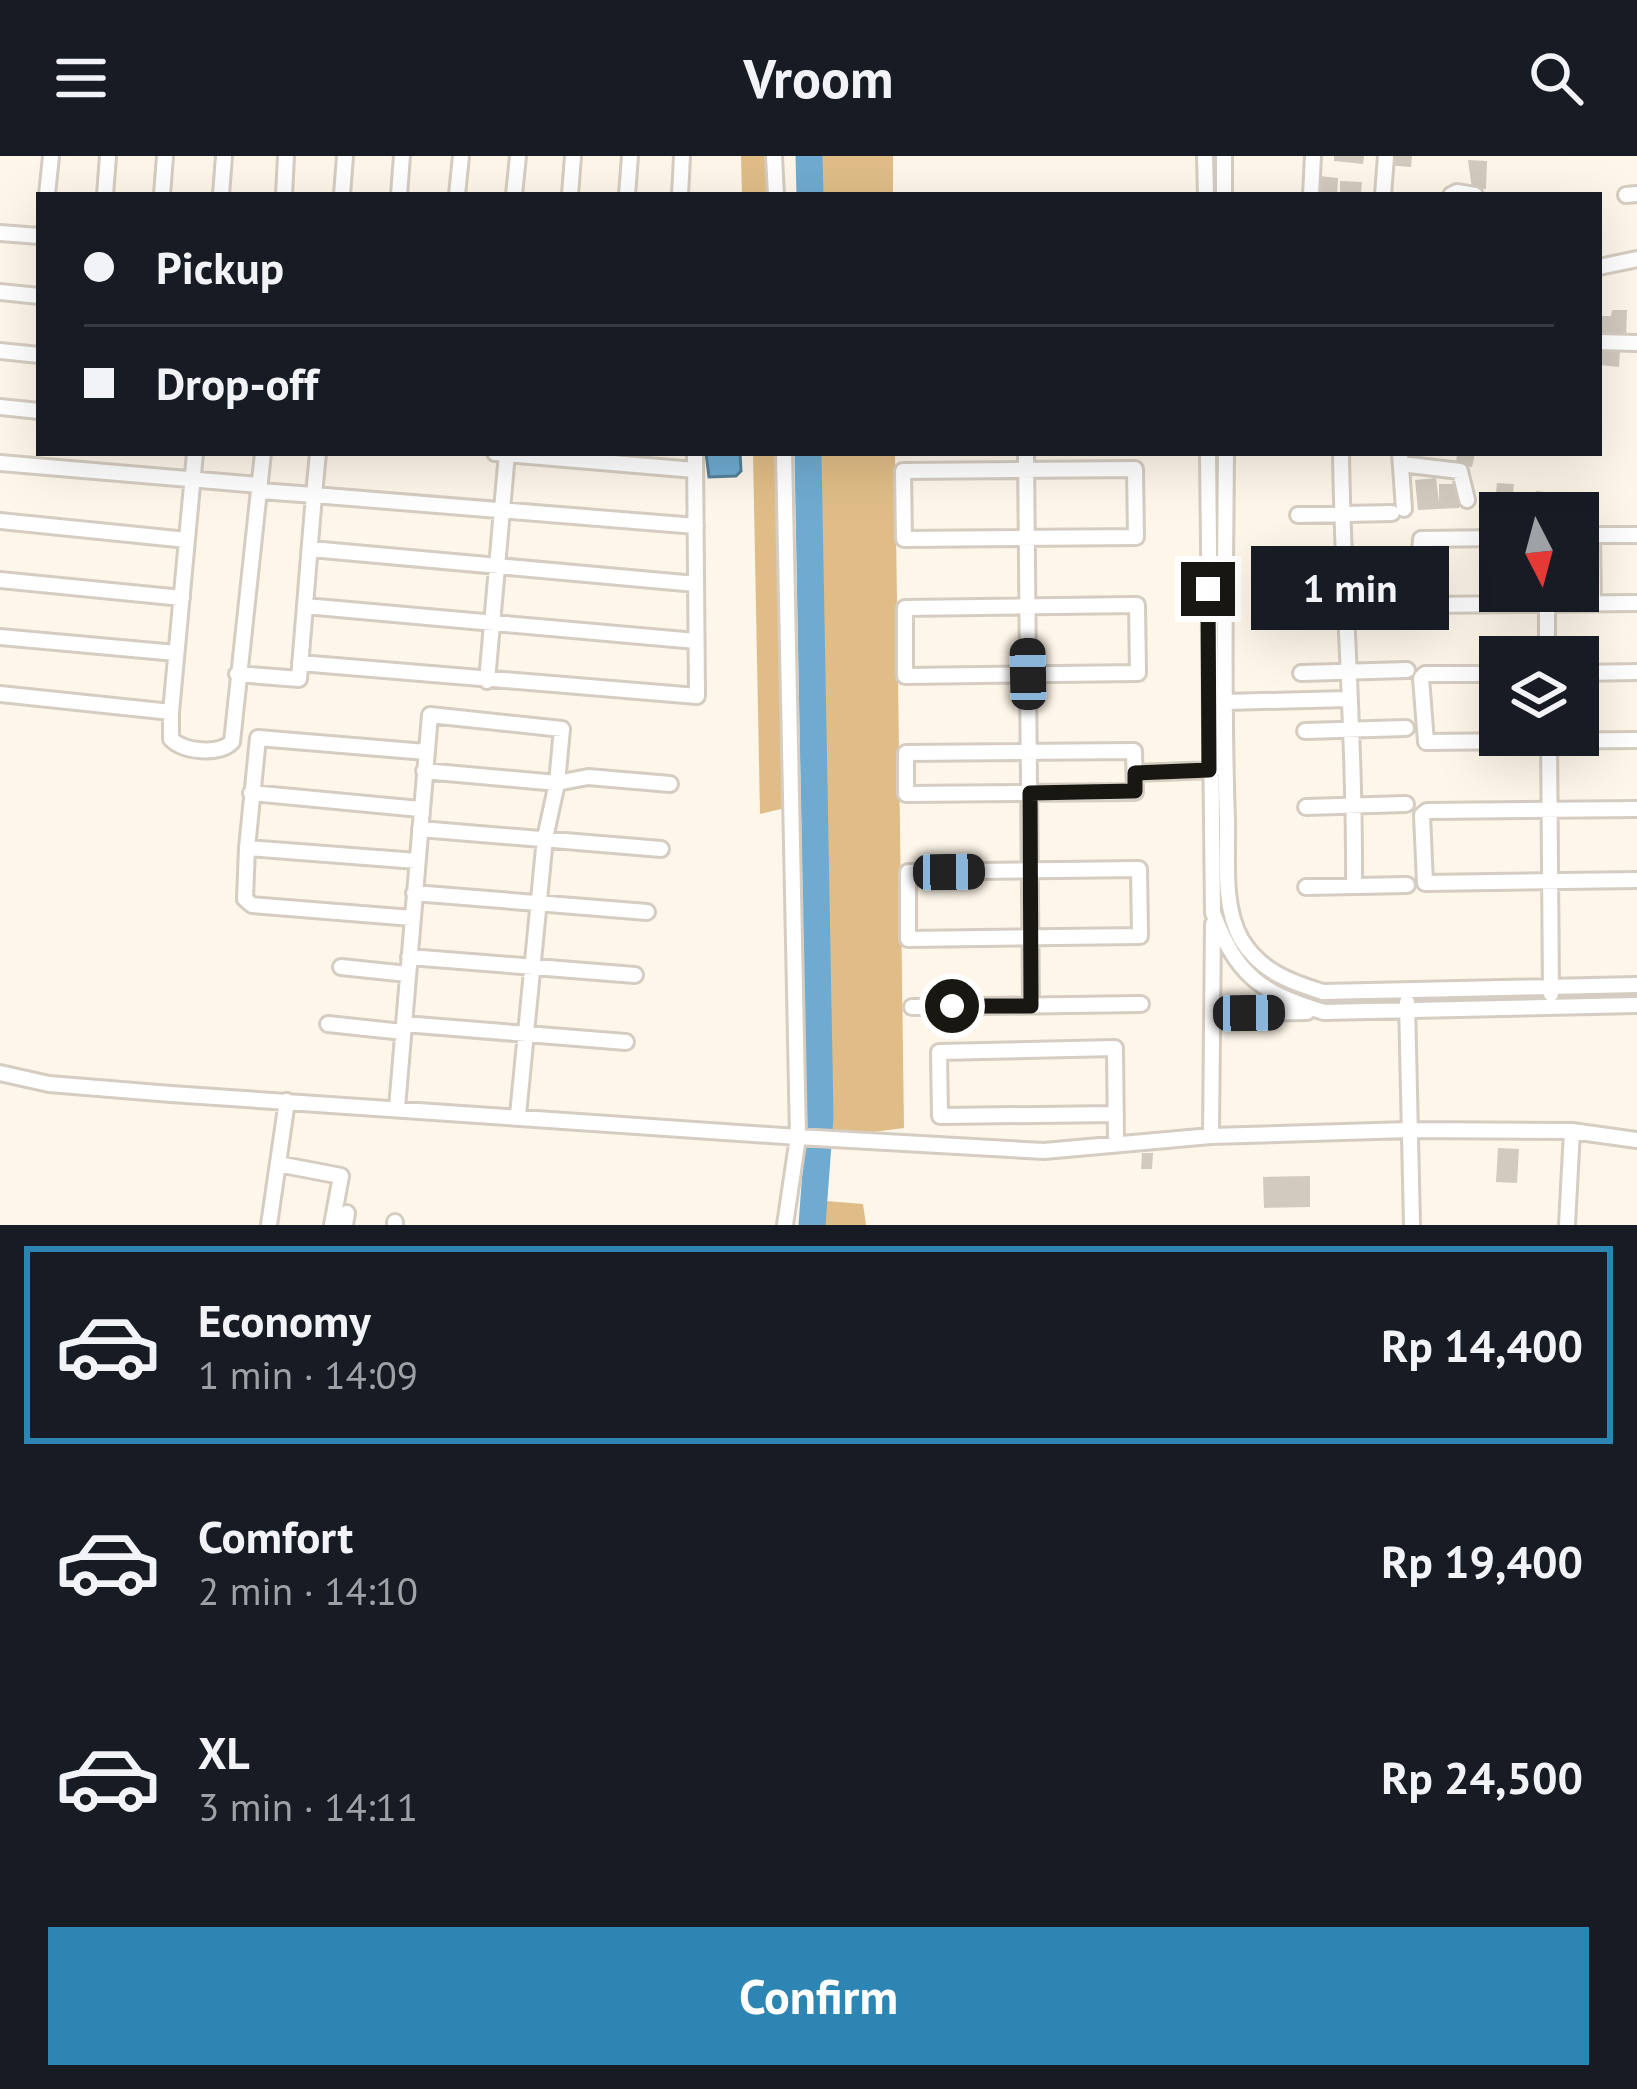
<!DOCTYPE html>
<html lang="en">
<head>
<meta charset="utf-8">
<style>
  :root { --surface:#171b24; --page:#242831; --text:#f1f3f6; --muted:#9ea1a6; --line:#363941; --accent:#2c85b3 }
  body { margin:0; font-family:"PT Sans",sans-serif; background:var(--page); color:var(--text); height:100vh; display:flex; flex-direction:column; font-size:45px; white-space:nowrap }
  * { box-sizing:border-box; margin:0 }
  p { font-size:39px; color:var(--muted) }
  .icon { flex:none; width:66px; height:66px; fill:none; stroke:currentColor; stroke-width:2; stroke-linecap:round; stroke-linejoin:round }
  .map { position:relative; height:1069px; overflow:hidden }
  .side { display:flex; flex-direction:column; background:var(--surface); flex:1 }
  .side>* { flex:none }
  .banner { position:absolute; left:36px; top:36px; width:1566px; height:264px; border-radius:0px; box-shadow:0 12px 48px #0002; display:grid; align-content:center; height:264px; padding:0 48px; background:var(--surface) }
  .needle { width:78px; rotate:174deg }
  .buttons { position:absolute; left:1479px; top:336px; display:grid; gap:24px }
  .buttons a { display:grid; place-items:center; width:120px; height:120px; border-radius:0px; background:var(--surface); box-shadow:0 12px 48px #0002; font-size:60px }
  .end { position:absolute; width:54px; height:54px; margin:-27px; border:15px solid #191712; background:#fff; box-shadow:0 0 0 6px #fff }
  .from { border-radius:50% }
  .bubble { position:absolute; height:84px; border-radius:0px; background:var(--surface); box-shadow:0 12px 48px #0002; font-size:39px; font-weight:600; line-height:84px; text-align:center }
  .car { position:absolute; width:36px; height:72px; margin:-36px -18px; border-radius:15px; box-shadow:0 0 9px 3px #0007; background:linear-gradient(#222 24%,#8ab4d8 0 40%,#222 0 76%,#8ab4d8 0 86%,#222 0) }
  .banner b { display:flex; align-items:center; gap:42px; height:114px; font-size:45px }
  .banner b+b { border-top:3px solid var(--line) }
  .banner i { width:30px; height:30px; background:var(--text) }
  ul { padding:21px 0 0; list-style:none }
  li { display:flex; align-items:center; gap:36px; height:198px; margin:0 24px 18px; padding:0 24px; border:6px solid transparent; border-radius:0px }
  li div { flex:1 }
  li b { display:block; font-size:45px }
  li em { font-style:normal; font-weight:600 }
  li.on { border-color:var(--accent) }
  li>.icon { width:108px; height:108px; stroke-width:1.5 }
  .cta { display:flex; gap:24px; margin-top:auto; padding:24px 48px }
  .cta a { flex:1; height:138px; border-radius:0px; background:var(--accent); color:#fff; font-size:48px; font-weight:600; line-height:138px; text-align:center }
  header { display:flex; justify-content:space-between; align-items:center; height:156px; padding:0 48px; background:var(--surface); font-size:54px; font-weight:600 }
  .map>svg:first-child { display:block }
  .green { fill:#e0bd86 }
  .water { fill:#6fabd0; stroke:#557f97; stroke-width:3 }
  .lines { fill:none; stroke-linecap:round; stroke-linejoin:round }
  .river { stroke:#6fabd0; stroke-width:27 }
  .building { fill:#d2cabe }
  .minor-casing { stroke:#d5cdc1; stroke-width:20 }
  .minor { stroke:#fff; stroke-width:14 }
  .route { stroke:#191712; stroke-width:15 }
</style>
</head>
<body>
<header><svg class="icon" aria-label="menu" viewBox="0 0 24 24"><path d="M4 6h16M4 12h16M4 18h16"/></svg>Vroom<svg class="icon" aria-label="search" viewBox="0 0 24 24"><circle cx="10" cy="10" r="6"/><path d="M15 15l6 6"/></svg></header>
<div class="map">
<svg width="1637" height="1069" viewBox="0 0 1637 1069">
  <rect width="100%" height="100%" fill="#fef6e9"/>
  <path class="green" d="M741 0H774L776 39H742Z
    M809 0H893V39H810Z
    M753 297H784L794 650 760 658Z
    M808 297H895L904 972 818 983 816 641Z
    M814 1044 863 1048 866 1069H812Z"/>
  <path class="water" d="M706 297H740L741 315 736 320 709 321Z"/>
  <g class="lines">
    <path class="river" d="M809 0 810 39
      M808 297 820 961 812 1069"/>
  </g>
  <path class="building" d="M1334 0H1364L1363 8 1334 5Z
    M1387 0H1412L1411 11 1386 9Z
    M1468 4 1487 5 1486 33H1472Z
    M1319 20 1338 22 1337 39H1317Z
    M1340 25 1362 26 1361 39H1340Z
    M1612 154H1627L1626 184 1599 183V160H1611Z
    M1599 192 1620 194 1619 211 1599 209Z
    M1457 297H1475L1472 311 1456 308Z
    M1436 322 1439 347V328H1459V352L1418 354 1415 324Z
    M1497 327 1514 328 1511 354 1494 353Z
    M1536 335 1554 337 1552 357 1534 355Z
    M1498 992 1519 993 1517 1027 1496 1026Z
    M1142 997H1153L1152 1013H1141Z
    M1310 1020V1051L1264 1052 1263 1021Z"/>
  <g class="lines">
    <defs>
      <path id="minor" d="M774 0 776 39
        M1205 0 1206 39
        M1224 0V39
        M47 39 51 0
        M105 39 108 0
        M162 39 165 0
        M221 39 224 0
        M284 39 286 0
        M342 39 345 0
        M399 39 402 0
        M457 39 461 0
        M514 39 518 0
        M570 39 573 0
        M627 39 630 0
        M680 39 682 0
        M1311 39 1313 0
        M1383 39 1386 0
        M1451 39 1457 36 1475 39
        M1626 39 1637 38
        M0 77 39 80
        M1599 111 1637 103
        M0 136 39 140
        M1599 186 1637 187
        M0 195 39 199
        M0 251 39 255
        M318 297 314 339 696 370
        M495 297 695 314
        M784 297 798 981 1044 995 1211 980 1408 974 1572 975 1637 984
        M1026 297 1031 849
        M1208 297 1213 757C1237 820 1261 837 1324 856L1637 849
        M1226 297C1225 420 1223 543 1227 665 1228 703 1222 749 1241 783 1260 815 1290 826 1323 836L1637 829
        M1341 297C1343 442 1355 585 1354 730
        M1400 297 1404 353
        M0 307 260 329
        M1401 308 1460 315 1467 344
        M1135 313 1136 381 904 383 903 315Z
        M1298 359 1392 357
        M0 365 187 384
        M1500 382 1421 383 1417 445 1421 449 1637 447
        M311 393 696 428
        M0 424 182 442
        M1300 439 1404 436
        M1593 447 1592 379H1637
        M1547 448V501
        M1137 449 1138 517 905 520V452Z
        M305 450 696 485
        M0 481 176 497
        M300 507 697 540 695 297
        M1301 517 1407 514
        M1578 517 1637 516
        M237 518 299 523 314 339 260 335
        M1500 518H1425L1421 522 1426 586 1637 584
        M487 525 507 297
        M0 538 171 556V583C184 596 219 599 232 586L263 297
        M1225 546 1348 543
        M171 556 195 297
        M1305 575 1406 572
        M1549 579 1551 838
        M1134 595 1135 636 906 638V597Z
        M424 615 557 627 588 621 670 628
        M1135 617 1214 614
        M251 637 420 653
        M1306 651 1406 648
        M1637 653 1427 655 1422 659 1425 727 1637 724
        M420 673 661 693
        M247 692 258 582 426 596
        M1139 713 1140 780 908 783V716Z
        M1306 731 1407 729
        M414 737 647 756
        M412 762 252 749 245 743 247 692 417 705
        M409 801 635 819
        M341 811 408 818
        M1407 846 1412 1069
        M912 851 1141 848
        M1212 858 1307 856
        M328 868 403 876
        M404 868 626 886
        M0 917 49 928 171 938 798 981 785 1069
        M397 952 430 559 562 573 557 627 545 682 518 959
        M1116 958 940 960 939 896 1115 892 1116 987
        M1211 980 1213 768
        M278 1008 341 1020 332 1069
        M269 1069 287 945
        M345 1069 347 1057
        M395 1069V1066
        M1567 1069 1572 975"/>
    </defs>
    <use href="#minor" class="minor-casing"/>
    <use href="#minor" class="minor"/>
  </g>
  <g class="lines">
    <path class="route" d="M952 850H1031L1030 637 1135 635V617L1209 614 1208 433"/>
  </g>
</svg>
<div class="buttons">
<a><svg class="needle" viewBox="-14 -14 28 28"><path d="M0-13l5 13h-10z" fill="#e53935"/><path d="M0 13l5-13h-10z" fill="#9ea1a6"/></svg></a>
<a><svg class="icon" aria-label="layers" viewBox="0 0 24 24"><path d="M12 4l9 5-9 5-9-5zM3 14l9 5 9-5"/></svg></a>
</div>
<i class="end from" style="left:952px;top:850px"></i>
<i class="end" style="left:1208px;top:433px"></i>
<div class="bubble" style="left:1251px;top:390px;width:198px">1 min</div>
<i class="car" style="left:1028px;top:518px;rotate:359deg"></i>
<i class="car" style="left:949px;top:716px;rotate:89deg"></i>
<i class="car" style="left:1249px;top:857px;rotate:89deg"></i>
<div class="banner">
<b><i class="from"></i>Pickup</b>
<b><i></i>Drop-off</b>
</div>
</div>
<section class="side">
<ul>
<li class="on"><svg class="icon" aria-label="car" viewBox="0 0 24 24"><path d="M5 17H2v-5l4-1 3-4h7l3 4 3 1v5h-3M9 17h6M6 11h13"/><circle cx="7" cy="17" r="2"/><circle cx="17" cy="17" r="2"/></svg><div><b>Economy</b><p>1 min · 14:09</p></div><em>Rp 14,400</em></li>
<li><svg class="icon" aria-label="car" viewBox="0 0 24 24"><path d="M5 17H2v-5l4-1 3-4h7l3 4 3 1v5h-3M9 17h6M6 11h13"/><circle cx="7" cy="17" r="2"/><circle cx="17" cy="17" r="2"/></svg><div><b>Comfort</b><p>2 min · 14:10</p></div><em>Rp 19,400</em></li>
<li><svg class="icon" aria-label="car" viewBox="0 0 24 24"><path d="M5 17H2v-5l4-1 3-4h7l3 4 3 1v5h-3M9 17h6M6 11h13"/><circle cx="7" cy="17" r="2"/><circle cx="17" cy="17" r="2"/></svg><div><b>XL</b><p>3 min · 14:11</p></div><em>Rp 24,500</em></li>
</ul>
<div class="cta"><a>Confirm</a></div>
</section>
</body>
</html>
